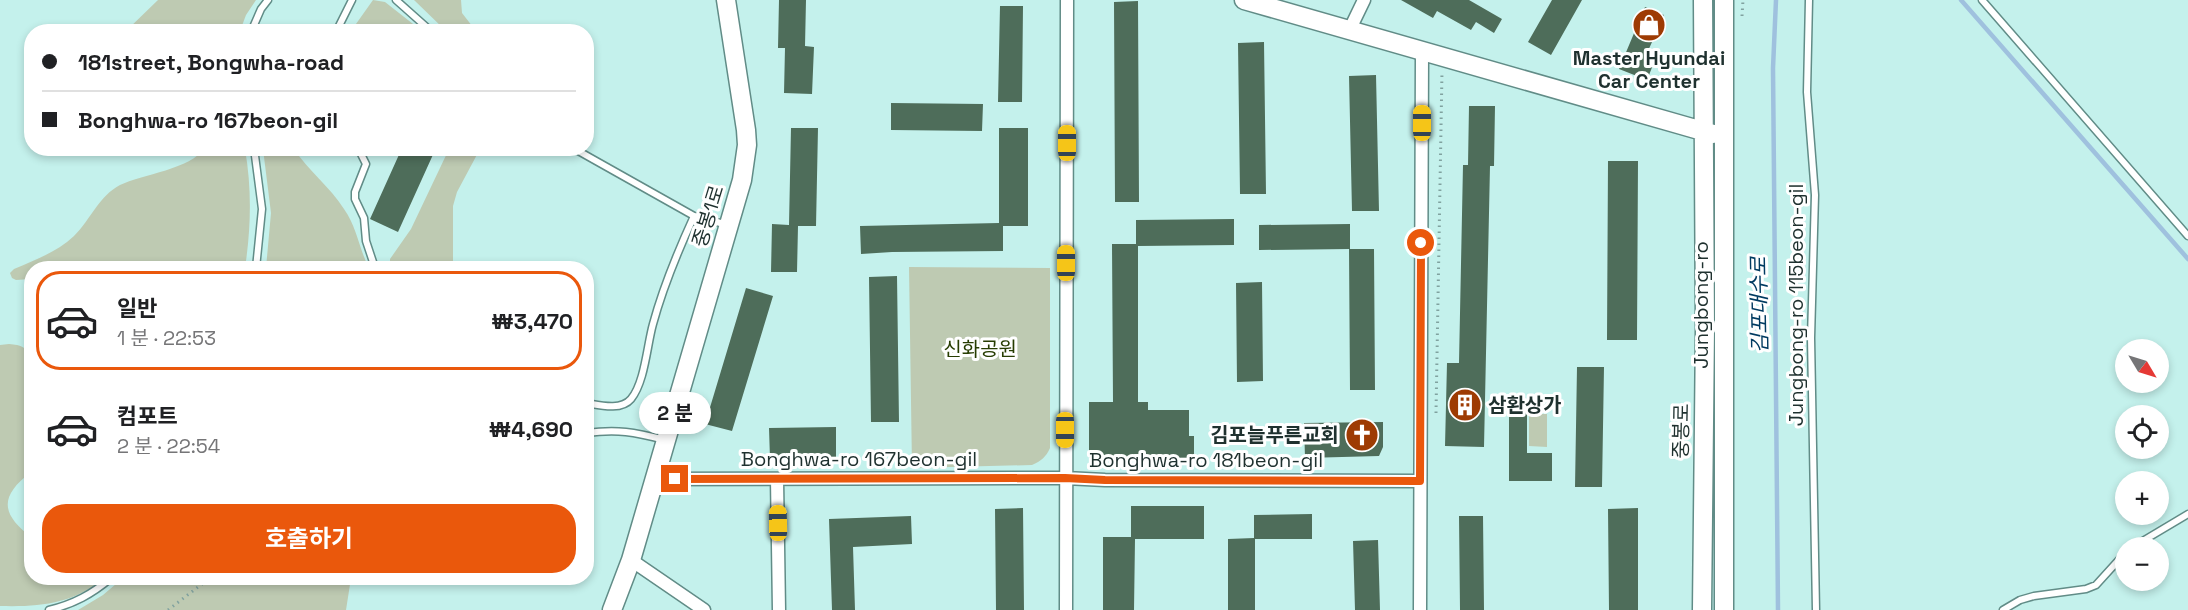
<!DOCTYPE html>
<html lang="ko">
<head>
<meta charset="utf-8">
<style>
  :root { --surface:#fff; --page:#f6f6f6; --text:#202124; --muted:#757577; --line:#e0e0e0; --accent:#ea580c }
  body { margin:0; font-family:"Space Grotesk","Noto Sans KR",sans-serif; background:var(--page); color:var(--text); height:100vh; display:flex; flex-direction:column; font-size:22px; white-space:nowrap }
  * { box-sizing:border-box; margin:0 }
  p { font-size:20px; color:var(--muted) }
  .icon { flex:none; width:33px; height:33px; fill:none; stroke:currentColor; stroke-width:2; stroke-linecap:round; stroke-linejoin:round }
  .map { position:relative; flex:1; overflow:hidden }
  .panel { position:absolute; left:24px; top:261px; width:570px; height:324px; display:flex; flex-direction:column; background:var(--surface); border-radius:24px; box-shadow:0 3px 9px #0003 }
  .panel>* { flex:none }
  .hud { position:absolute; left:24px; top:24px; width:570px; height:132px; border-radius:24px; box-shadow:0 3px 9px #0003; display:grid; align-content:center; height:132px; padding:0 18px; background:var(--surface) }
  .needle { width:39px; rotate:128deg }
  .fabs { position:absolute; left:2115px; top:339px; display:grid; gap:12px }
  .fabs a { display:grid; place-items:center; width:54px; height:54px; border-radius:50%; background:var(--surface); box-shadow:0 3px 9px #0003; font-size:30px }
  .end { position:absolute; width:27px; height:27px; margin:-14px; border:8px solid #ea580c; background:#fff; box-shadow:0 0 0 3px #fff }
  .from { border-radius:50% }
  .bubble { position:absolute; height:42px; border-radius:21px; background:var(--surface); box-shadow:0 3px 9px #0003; font-size:20px; font-weight:700; line-height:42px; text-align:center }
  .car { position:absolute; width:18px; height:36px; margin:-18px -9px; border-radius:8px; box-shadow:0 0 4px 2px #0007; background:linear-gradient(#f5c518 24%,#345 0 40%,#f5c518 0 76%,#345 0 86%,#f5c518 0) }
  .hud b { display:flex; align-items:center; gap:21px; height:57px; font-size:22px }
  .hud b+b { border-top:2px solid var(--line) }
  .hud i { width:15px; height:15px; background:var(--text) }
  ul { padding:10px 0 0; list-style:none }
  li { display:flex; align-items:center; gap:18px; height:99px; margin:0 12px 9px; padding:0 6px; border:3px solid transparent; border-radius:24px }
  li div { flex:1 }
  li b { display:block; font-size:22px }
  li em { font-style:normal; font-weight:700 }
  li.active { border-color:var(--accent) }
  li>.icon { width:54px; height:54px; stroke-width:1.5 }
  .cta { display:flex; gap:12px; margin-top:auto; padding:12px 18px }
  .cta a { flex:1; height:69px; border-radius:24px; background:var(--accent); color:#fff; font-size:24px; font-weight:700; line-height:69px; text-align:center }
  .map>svg:first-child { display:block }
  .green { fill:#becab2 }
  .lines { fill:none; stroke-linecap:round; stroke-linejoin:round }
  .stream { stroke:#9fc1de; stroke-width:4.5 }
  .building { fill:#4e6d5a }
  .lane-casing { stroke:#618c87; stroke-width:9 }
  .street-casing { stroke:#618c87; stroke-width:15 }
  .secondary-casing { stroke:#618c87; stroke-width:21 }
  .path { stroke:#80a29f; stroke-width:3; stroke-dasharray:1.5 4.5; stroke-linecap:butt }
  .lane { stroke:#fff; stroke-width:6 }
  .street { stroke:#fff; stroke-width:12 }
  .secondary { stroke:#fff; stroke-width:18 }
  .route { stroke:#ea580c; stroke-width:8 }
  .labels { text-anchor:middle; dominant-baseline:central; stroke-width:6; stroke-linejoin:round; paint-order:stroke }
  .poi-label { font-size:20px; font-weight:bold; fill:#1f312f; stroke:#fff }
  .street-label { font-size:20px; fill:#1f312f; stroke:#fff }
  .park-label { font-size:20px; fill:#273d02; stroke:#fff }
  .water-label { font-size:21px; font-style:italic; fill:#003b61; stroke:#fff }
</style>
</head>
<body>
<div class="map">
<svg width="2188" height="610" viewBox="0 0 2188 610">
  <rect width="100%" height="100%" fill="#c4f1ec"/>
  <path class="green" d="M158 0H256L246 15 240 31H126Z
    M373 0 385 2 422 31H351Z
    M414 0H461L462 13 476 31H446Z
    M203 149H245C252 189 251 228 245 268H32L31 279 16 280 12 278 10 273 14 269C35 260 57 252 74 236 91 219 99 196 120 185 141 175 193 168 203 149Z
    M263 149H294C308 170 330 187 344 209 357 227 359 249 369 268H266L271 213Z
    M449 149H480L457 192 453 206V268H390V259L411 229Z
    M909 267 1050 268V448C1046 457 1041 461 1032 465L912 468Z
    M9 344C21 345 28 347 31 360V472C0 496 0 513 31 537L32 578H104C73 604 40 607 0 606V345Z
    M1529 414H1547V447L1529 446Z
    M123 578H351L346 610H78L103 595Z"/>
  <g class="lines">
    <path class="stream" d="M1776 0 1773 68 1778 610
      M1961 0 2188 259"/>
  </g>
  <path class="building" d="M779 0H806L805 46 814 47 812 94 784 93 785 48H778Z
    M1401 0H1469L1502 19 1494 33 1476 22 1471 30 1437 11 1433 18Z
    M1552 0H1582L1551 55 1528 42Z
    M1138 1 1139 202H1115L1114 2Z
    M1000 6H1023L1022 102H998Z
    M1645 7 1664 15 1648 51 1657 55 1647 80 1619 69Z
    M1264 42 1266 194H1240L1238 43Z
    M1376 75 1379 211H1352L1349 76Z
    M891 103 983 104 982 131 891 130Z
    M1469 106H1495L1494 166H1490L1484 447 1445 446 1447 363H1459L1463 165H1468Z
    M791 128H818L816 226H798L797 272H771L772 224 789 225Z
    M999 128H1028V226H1003V251L892 252 861 254 860 226 999 223Z
    M402 148H436L398 232 370 219Z
    M1608 161H1638L1637 340H1607Z
    M1234 219V245L1138 246V402H1148V410H1189V436H1194V459L1089 460V402H1113L1112 244H1136V220Z
    M1350 224V249H1374L1375 390H1350L1349 249 1259 250V225Z
    M897 276 899 422H871L869 277Z
    M1262 282 1263 381 1237 382 1236 283Z
    M746 288 773 296 732 431 705 424Z
    M1577 367H1604L1602 487H1575Z
    M1527 409V453H1552V481H1509V410Z
    M1383 422V447L1379 456 1305 458 1304 423Z
    M836 427V458L770 459 769 428Z
    M1131 506H1204V539H1135L1134 610H1103V537H1131Z
    M1023 508 1024 610H996L995 509Z
    M1638 508V610H1609L1608 509Z
    M1312 514V539H1255V610H1228V539L1254 538V515Z
    M911 516 912 544 853 547 855 610H832L829 519Z
    M1459 516H1483L1484 610H1460Z
    M1378 540 1380 610H1355L1353 541Z"/>
  <g class="lines">
    <defs>
      <path id="lane" d="M396 0 432 32
        M1809 0 1807 92 1815 195 1811 338 1816 610
        M1982 0 2188 236
        M251 32 261 9 268 0
        M336 32 352 0
        M254 148 262 209 256 268
        M358 148 366 164 355 192V199L364 218 366 241 375 268
        M573 148 694 216 728 225
        M586 403C599 405 621 411 631 399 645 382 647 345 653 324 663 287 678 251 694 216
        M586 433C618 429 634 432 665 440
        M2131 548 2188 514
        M49 610C74 604 92 594 111 578
        M2003 610 2020 600 2034 596 2086 589 2096 585 2126 552"/>
      <path id="street" d="M1349 31 1364 0
        M654 479 1065 478 1105 480 1420 481
        M777 479 779 610
        M631 560 704 610
        M1066 610 1067 0
        M1420 610 1422 52"/>
      <path id="secondary" d="M1244 0 1713 134
        M612 610 631 560 742 180 747 145 746 130 726 0
        M1702 610 1705 328 1703 0
        M1724 610V0"/>
    </defs>
    <use href="#lane" class="lane-casing"/>
    <use href="#street" class="street-casing"/>
    <use href="#secondary" class="secondary-casing"/>
    <path class="path" d="M1742 16 1743 0
      M1436 413 1442 71
      M168 610 202 584 204 578"/>
    <use href="#lane" class="lane"/>
    <use href="#street" class="street"/>
    <use href="#secondary" class="secondary"/>
  </g>
  <g class="lines">
    <path class="route" d="M675 479 1065 478 1105 480 1420 481 1421 243"/>
  </g>
  <defs>
    <symbol id="shop-disc" viewBox="-11 -11 22 22"><circle r="9.5" fill="#9e3b03" stroke="#fff"/><path d="M-5-2.5h2.3a2.7 3.5 0 0 1 5.4 0H5L5.5 6h-11ZM-1.5-2.5h3a1.5 2.3 0 0 0-3 0Z" fill="#fff"/></symbol>
    <symbol id="building-disc" viewBox="-11 -11 22 22"><circle r="9.5" fill="#9e3b03" stroke="#fff"/><path d="M-4-6H4V6H1V3H-1V6H-4ZM-2.5-4.3h1.7v1.8h-1.7ZM.8-4.3h1.7v1.8H.8ZM-2.5-1h1.7V.8h-1.7ZM.8-1h1.7V.8H.8Z" fill="#fff"/></symbol>
    <symbol id="church-disc" viewBox="-11 -11 22 22"><circle r="9.5" fill="#9e3b03" stroke="#fff"/><path d="M-1.2-6h2.4v3.5h3.3v2.4h-3.3V6h-2.4V-.1h-3.3v-2.4h3.3Z" fill="#fff"/></symbol>
  </defs>
  <g fill-rule="evenodd">
    <use href="#shop-disc" x="1630" y="6" width="38" height="38"/>
    <use href="#building-disc" x="1446" y="386" width="38" height="38"/>
    <use href="#church-disc" x="1343" y="416" width="38" height="38"/>
  </g>
  <g class="labels">
    <g class="poi-label">
      <text x="1649" y="58">Master Hyundai<tspan x="1649" dy="23">Car Center</tspan></text>
      <text x="1488" y="405" text-anchor="start">삼환상가</text>
      <text x="1339" y="435" text-anchor="end">김포늘푸른교회</text>
    </g>
    <g class="street-label">
      <text transform="translate(708 216) rotate(-73)">중봉1로</text>
      <text transform="translate(1701 305) rotate(-90)">Jungbong-ro</text>
      <text transform="translate(1796 305) rotate(-90)">Jungbong-ro 115beon-gil</text>
      <text transform="translate(1681 431) rotate(-89)">중봉로</text>
      <text x="859" y="459">Bonghwa-ro 167beon-gil</text>
      <text x="1206" y="460">Bonghwa-ro 181beon-gil</text>
    </g>
    <g class="park-label">
      <text x="980" y="349">신화공원</text>
    </g>
    <g class="water-label">
      <text transform="translate(1759 305) rotate(-91)">김포대수로</text>
    </g>
  </g>
</svg>
<div class="fabs">
<a><svg class="needle" viewBox="-14 -14 28 28"><path d="M0-13l5 13h-10z" fill="#e53935"/><path d="M0 13l5-13h-10z" fill="#757577"/></svg></a>
<a><svg class="icon" aria-label="locate" viewBox="0 0 24 24"><circle cx="12" cy="12" r="6"/><path d="M12 2v4M12 18v4M2 12h4M18 12h4"/></svg></a>
<a>+</a>
<a>−</a>
</div>
<i class="end from" style="left:1421px;top:243px"></i>
<i class="end" style="left:675px;top:479px"></i>
<div class="bubble" style="left:639px;top:392px;width:72px">2 분</div>
<i class="car" style="left:1422px;top:123px;rotate:0deg"></i>
<i class="car" style="left:1067px;top:143px;rotate:0deg"></i>
<i class="car" style="left:1066px;top:263px;rotate:0deg"></i>
<i class="car" style="left:1065px;top:430px;rotate:180deg"></i>
<i class="car" style="left:778px;top:523px;rotate:359deg"></i>
<div class="hud">
<b><i class="from"></i>181street, Bongwha-road</b>
<b><i></i>Bonghwa-ro 167beon-gil</b>
</div>
<section class="panel">
<ul>
<li class="active"><svg class="icon" aria-label="car" viewBox="0 0 24 24"><path d="M5 17H2v-5l4-1 3-4h7l3 4 3 1v5h-3M9 17h6M6 11h13"/><circle cx="7" cy="17" r="2"/><circle cx="17" cy="17" r="2"/></svg><div><b>일반</b><p>1 분 · 22:53</p></div><em>₩3,470</em></li>
<li><svg class="icon" aria-label="car" viewBox="0 0 24 24"><path d="M5 17H2v-5l4-1 3-4h7l3 4 3 1v5h-3M9 17h6M6 11h13"/><circle cx="7" cy="17" r="2"/><circle cx="17" cy="17" r="2"/></svg><div><b>컴포트</b><p>2 분 · 22:54</p></div><em>₩4,690</em></li>
</ul>
<div class="cta"><a>호출하기</a></div>
</section>
</div>
</body>
</html>
